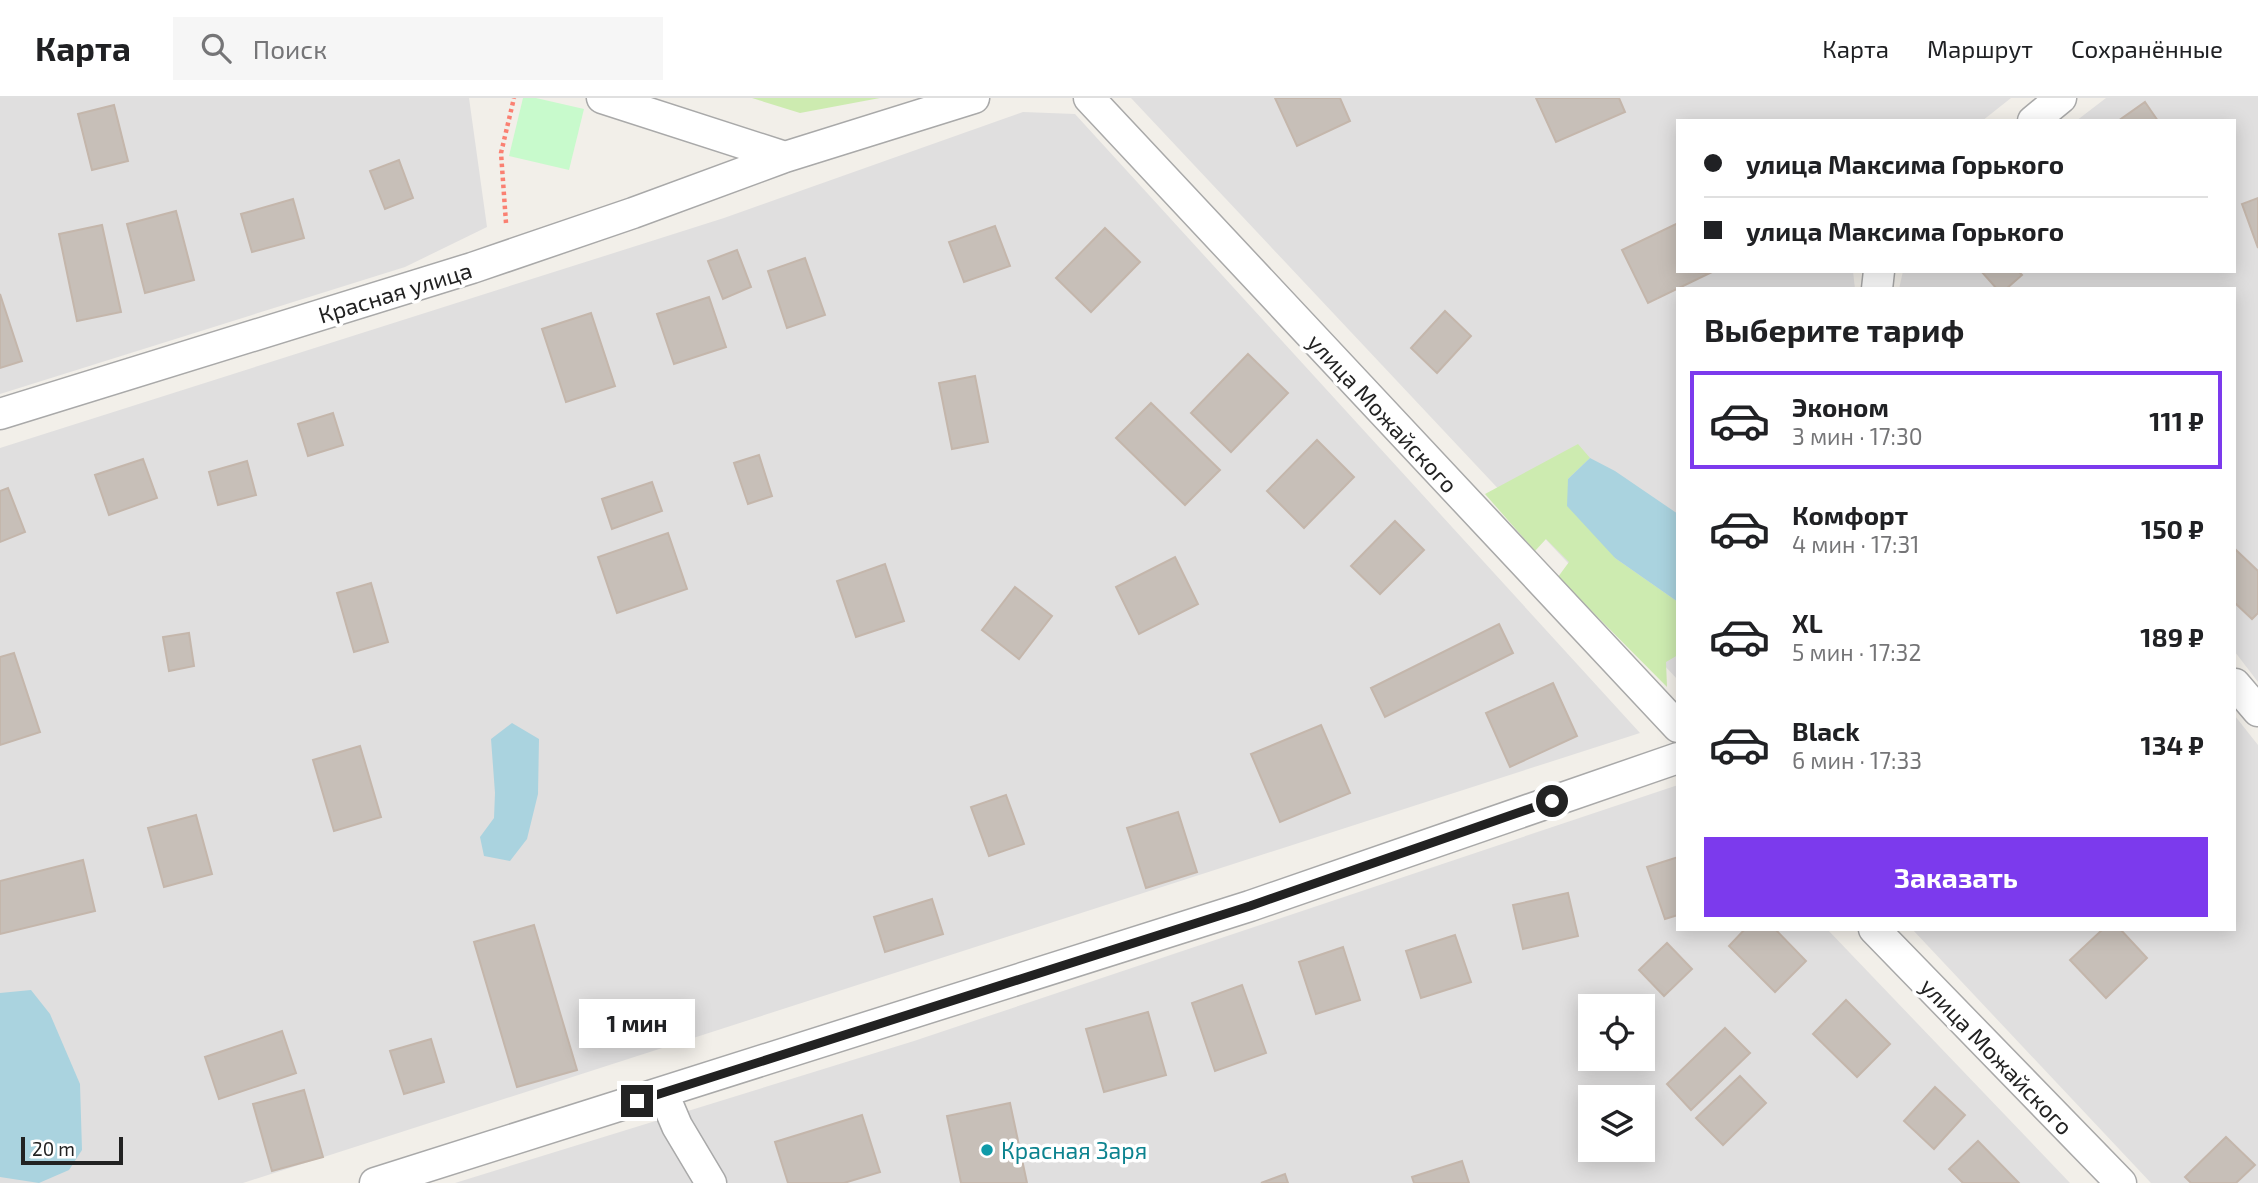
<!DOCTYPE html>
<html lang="ru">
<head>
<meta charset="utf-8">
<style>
  :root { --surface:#fff; --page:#f6f6f6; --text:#202124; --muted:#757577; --line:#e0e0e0; --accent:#7c3aed }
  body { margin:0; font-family:"Exo 2",sans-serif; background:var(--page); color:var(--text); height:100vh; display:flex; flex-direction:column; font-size:26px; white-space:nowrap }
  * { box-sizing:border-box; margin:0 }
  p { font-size:23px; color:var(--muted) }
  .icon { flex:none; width:38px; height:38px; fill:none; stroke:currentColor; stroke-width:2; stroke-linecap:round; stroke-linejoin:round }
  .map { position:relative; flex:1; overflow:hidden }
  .sheet { position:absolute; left:1676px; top:189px; width:560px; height:644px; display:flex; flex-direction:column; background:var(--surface); border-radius:0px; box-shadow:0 4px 18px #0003 }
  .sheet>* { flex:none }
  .banner { position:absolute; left:1676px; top:21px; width:560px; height:154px; border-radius:0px; box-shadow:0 4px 18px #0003; display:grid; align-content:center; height:154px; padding:0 28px; background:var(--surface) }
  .tools { position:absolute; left:1578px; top:896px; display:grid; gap:14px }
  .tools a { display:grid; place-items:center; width:77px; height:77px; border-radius:0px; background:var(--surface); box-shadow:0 4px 18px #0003; font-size:35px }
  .scale { position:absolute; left:21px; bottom:18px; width:102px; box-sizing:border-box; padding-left:7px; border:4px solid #222; border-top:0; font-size:19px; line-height:24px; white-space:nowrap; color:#222; -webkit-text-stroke:5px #fff; paint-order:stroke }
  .end { position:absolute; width:32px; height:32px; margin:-16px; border:9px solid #222; background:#fff; box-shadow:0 0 0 4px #fff }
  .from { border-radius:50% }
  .bubble { position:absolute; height:49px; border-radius:0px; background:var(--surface); box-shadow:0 4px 18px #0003; font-size:23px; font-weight:700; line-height:49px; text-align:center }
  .banner b { display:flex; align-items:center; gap:24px; height:66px; font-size:26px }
  .banner b+b { border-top:2px solid var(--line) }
  .banner i { width:18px; height:18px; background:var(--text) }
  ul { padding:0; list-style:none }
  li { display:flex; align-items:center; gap:21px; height:98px; margin:0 14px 10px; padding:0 14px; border:4px solid transparent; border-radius:0px }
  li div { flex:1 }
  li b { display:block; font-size:26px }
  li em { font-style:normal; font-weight:700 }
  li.selected { border-color:var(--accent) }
  li>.icon { width:63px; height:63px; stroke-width:1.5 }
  h2 { padding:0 28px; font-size:32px; line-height:84px }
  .action { display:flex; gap:14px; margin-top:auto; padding:14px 28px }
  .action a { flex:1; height:80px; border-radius:0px; background:var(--accent); color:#fff; font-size:28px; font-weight:700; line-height:80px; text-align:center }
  header { display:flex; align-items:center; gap:42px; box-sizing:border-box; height:98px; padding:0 35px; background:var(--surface); border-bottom:2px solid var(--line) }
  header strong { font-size:33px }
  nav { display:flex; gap:38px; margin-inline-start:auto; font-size:24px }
  .search { width:490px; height:63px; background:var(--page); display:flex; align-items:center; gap:18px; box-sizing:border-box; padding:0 24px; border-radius:0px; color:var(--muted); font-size:26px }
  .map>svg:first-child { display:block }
  .residential { fill:#e0dfdf; fill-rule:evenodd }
  .grass { fill:#cdebb0 }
  .park { fill:#c8facc }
  .water { fill:#aad3df }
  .building { fill:#c7bfb8; stroke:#c4b6ab; stroke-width:2 }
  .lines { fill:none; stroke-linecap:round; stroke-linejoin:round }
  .street-casing { stroke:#a9a9a9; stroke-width:33 }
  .path { stroke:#fa8072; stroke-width:4.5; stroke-dasharray:3.5 3.5; stroke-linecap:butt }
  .street { stroke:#fff; stroke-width:30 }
  .route { stroke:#222; stroke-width:9 }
  .culture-dot { fill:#0f9aa8; stroke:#fff; stroke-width:2.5 }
  .labels { text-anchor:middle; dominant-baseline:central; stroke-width:7; stroke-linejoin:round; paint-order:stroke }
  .street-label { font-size:23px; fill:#222; stroke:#fff }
  .culture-label { font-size:23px; fill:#0d838f; stroke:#fff; text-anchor:start }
</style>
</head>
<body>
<header>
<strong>Карта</strong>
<div class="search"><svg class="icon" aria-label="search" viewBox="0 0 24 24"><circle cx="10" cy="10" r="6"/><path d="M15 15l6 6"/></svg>Поиск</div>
<nav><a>Карта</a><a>Маршрут</a><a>Сохранённые</a></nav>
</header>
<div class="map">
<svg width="2258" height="1085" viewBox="0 0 2258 1085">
  <rect width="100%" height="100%" fill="#f2efe9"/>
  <path class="residential" d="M0 0H469L487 129 405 169 0 296Z
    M1131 0H2011L1982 23H1678V173H1853L1855 191H1678V582Z
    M2106 0H2258V584L2235 554V191H1899L1903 173H2235V23H2076Z
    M1023 14 1075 16 1640 635 243 1085H0V350L724 120Z
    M2235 618 2258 647V1085H2151L1912 831H2235Z
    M1678 687V831H1827L2070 1085H455L914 943ZM1591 908H1643V961H1591ZM1591 999H1643V1052H1591Z"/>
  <path class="grass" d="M752 0H880L800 15Z
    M1578 346 1590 360 1568 381 1615 460 1678 504V557L1666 564 1667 589 1558 479 1569 464 1546 441 1535 453 1485 396Z"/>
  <path class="park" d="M523 0H536L584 11 569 72 509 58Z"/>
  <path class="water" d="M1590 360 1615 373 1678 416V504L1615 460 1567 408 1568 381Z
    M512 625 539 641 538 696 527 741 510 763 484 758 480 739 494 720 495 695 491 641Z
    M31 892 50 916 80 986 82 1052 69 1072 39 1085 0 1079V895Z"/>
  <path class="building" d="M1275 0H1340L1350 23 1297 48Z
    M1536 0H1619L1625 14 1556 44Z
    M2145 4 2158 23H2118Z
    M114 7 128 63 92 72 78 16Z
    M399 62 413 100 385 111 370 73Z
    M2258 100V150L2242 106Z
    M293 101 304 140 252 154 241 116Z
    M176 113 194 182 145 195 127 126Z
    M1678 125V173L1710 175 1648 205 1622 152Z
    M102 127 121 214 77 223 59 136Z
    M995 128 1010 168 964 184 949 144Z
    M1105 130 1140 164 1091 214 1056 180Z
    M737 152 751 189 723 201 708 163Z
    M805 160 825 217 787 230 768 173Z
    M1981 173H2018L2022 177 2006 191H1997Z
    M0 196 22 263 0 270Z
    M709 199 726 249 674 266 657 216Z
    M1445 213 1471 238 1437 275 1411 250Z
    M591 215 615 288 566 304 542 231Z
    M1248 256 1288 295 1231 354 1191 315Z
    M975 278 988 344 952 351 939 285Z
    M1151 305 1220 372 1185 407 1116 340Z
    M333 315 343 347 308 358 298 326Z
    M1317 342 1354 379 1304 430 1267 393Z
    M759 357 772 398 748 406 734 365Z
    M143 361 157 400 109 417 95 377Z
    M247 363 256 397 218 407 209 374Z
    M652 384 662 413 612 431 602 401Z
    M8 390 25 434 0 444V393Z
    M1395 423 1424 452 1380 496 1351 468Z
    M668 435 687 491 617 515 598 459Z
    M2235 451 2258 473V515L2252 521 2235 505Z
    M1175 459 1198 506 1139 536 1116 489Z
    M885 466 904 523 856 539 837 483Z
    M371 485 388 544 354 554 337 495Z
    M1015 489 1052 518 1019 561 982 532Z
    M1499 526 1513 555 1385 619 1371 590Z
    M189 535 194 568 169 573 163 539Z
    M14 555 40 634 0 647V559Z
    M1553 585 1577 638 1510 669 1486 615Z
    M1321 627 1350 695 1280 724 1251 656Z
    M360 648 381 719 334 733 313 662Z
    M1006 697 1024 746 989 758 971 709Z
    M1178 714 1197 774 1146 790 1127 730Z
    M196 717 212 776 164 789 148 730Z
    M1678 759V817L1665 821 1647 769Z
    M83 762 95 813 0 836V783Z
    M1568 795 1578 838 1523 851 1513 807Z
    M932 801 943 836 885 854 874 819Z
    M534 827 577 972 517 989 474 844Z
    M1745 831H1775L1806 863 1775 894 1729 848Z
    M2103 831H2120L2147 860 2106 900 2070 862Z
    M1455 837 1471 884 1421 900 1406 853Z
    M1667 845 1692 871 1664 898 1639 872Z
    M1343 849 1360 902 1316 916 1299 864Z
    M1242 887 1266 955 1215 973 1192 905Z
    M1846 902 1890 946 1857 979 1813 936Z
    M1148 914 1166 977 1104 994 1086 931Z
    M1725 930 1750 955 1691 1012 1667 986Z
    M282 933 296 975 219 1001 205 959Z
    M431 941 444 984 404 996 390 953Z
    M1740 978 1766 1005 1723 1047 1696 1020Z
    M1935 989 1965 1017 1934 1051 1904 1023Z
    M304 992 323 1059 272 1073 253 1006Z
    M1010 1005 1027 1085H961L947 1018Z
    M862 1017 880 1074 844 1085H788L775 1044Z
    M2226 1039 2255 1067 2236 1085H2191L2185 1079Z
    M1978 1043 2019 1085H1963L1949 1071Z
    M1462 1063 1469 1085H1414L1412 1079Z
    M1285 1076 1288 1085H1261Z"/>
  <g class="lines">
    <defs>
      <path id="street" d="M602 0 785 59
        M1089 0 1678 629
        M2033 23 2061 0
        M1877 191 1879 173
        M0 316 472 170 633 115 785 59 974 0
        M2235 586 2258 613
        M1874 831 2121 1085
        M663 995 677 1028 711 1085
        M375 1085 1250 808 1678 660"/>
    </defs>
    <use href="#street" class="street-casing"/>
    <path class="path" d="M506 125 501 55 514 0"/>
    <use href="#street" class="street"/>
  </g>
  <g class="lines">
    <path class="route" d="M637 1003 1250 808 1552 703"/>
  </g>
  <circle class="culture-dot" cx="987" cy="1052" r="7"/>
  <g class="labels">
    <g class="street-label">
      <text transform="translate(395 194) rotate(-17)">Красная улица</text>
      <text transform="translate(1383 315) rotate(47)">улица Можайского</text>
      <text transform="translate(1997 958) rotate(46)">улица Можайского</text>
    </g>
    <g class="culture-label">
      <text x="1001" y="1052">Красная Заря</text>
    </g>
  </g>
</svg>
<div class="tools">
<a><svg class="icon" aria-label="locate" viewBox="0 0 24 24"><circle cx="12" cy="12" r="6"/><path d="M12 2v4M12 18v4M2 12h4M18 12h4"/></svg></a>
<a><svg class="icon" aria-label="layers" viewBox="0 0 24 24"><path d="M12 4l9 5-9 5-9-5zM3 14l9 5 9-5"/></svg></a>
</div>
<div class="scale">20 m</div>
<i class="end from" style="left:1552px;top:703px"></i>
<i class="end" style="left:637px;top:1003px"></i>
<div class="bubble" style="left:579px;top:901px;width:116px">1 мин</div>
<div class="banner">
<b><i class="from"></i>улица Максима Горького</b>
<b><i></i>улица Максима Горького</b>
</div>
<section class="sheet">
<h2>Выберите тариф</h2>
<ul>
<li class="selected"><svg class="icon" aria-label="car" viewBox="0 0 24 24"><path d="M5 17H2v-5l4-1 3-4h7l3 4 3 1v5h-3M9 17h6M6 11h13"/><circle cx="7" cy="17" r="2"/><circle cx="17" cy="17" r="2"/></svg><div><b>Эконом</b><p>3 мин · 17:30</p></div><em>111 ₽</em></li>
<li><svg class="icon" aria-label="car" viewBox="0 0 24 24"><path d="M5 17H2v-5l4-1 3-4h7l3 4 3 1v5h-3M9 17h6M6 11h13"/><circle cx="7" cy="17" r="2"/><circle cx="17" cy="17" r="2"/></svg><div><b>Комфорт</b><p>4 мин · 17:31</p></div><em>150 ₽</em></li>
<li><svg class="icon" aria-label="car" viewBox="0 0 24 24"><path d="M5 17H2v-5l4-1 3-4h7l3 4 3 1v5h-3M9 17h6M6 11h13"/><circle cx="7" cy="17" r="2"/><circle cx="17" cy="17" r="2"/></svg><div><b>XL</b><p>5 мин · 17:32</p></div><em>189 ₽</em></li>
<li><svg class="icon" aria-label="car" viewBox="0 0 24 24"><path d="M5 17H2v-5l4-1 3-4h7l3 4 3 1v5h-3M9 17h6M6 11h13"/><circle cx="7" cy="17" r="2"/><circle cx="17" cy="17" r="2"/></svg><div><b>Black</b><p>6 мин · 17:33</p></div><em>134 ₽</em></li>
</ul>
<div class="action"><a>Заказать</a></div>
</section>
</div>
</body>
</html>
